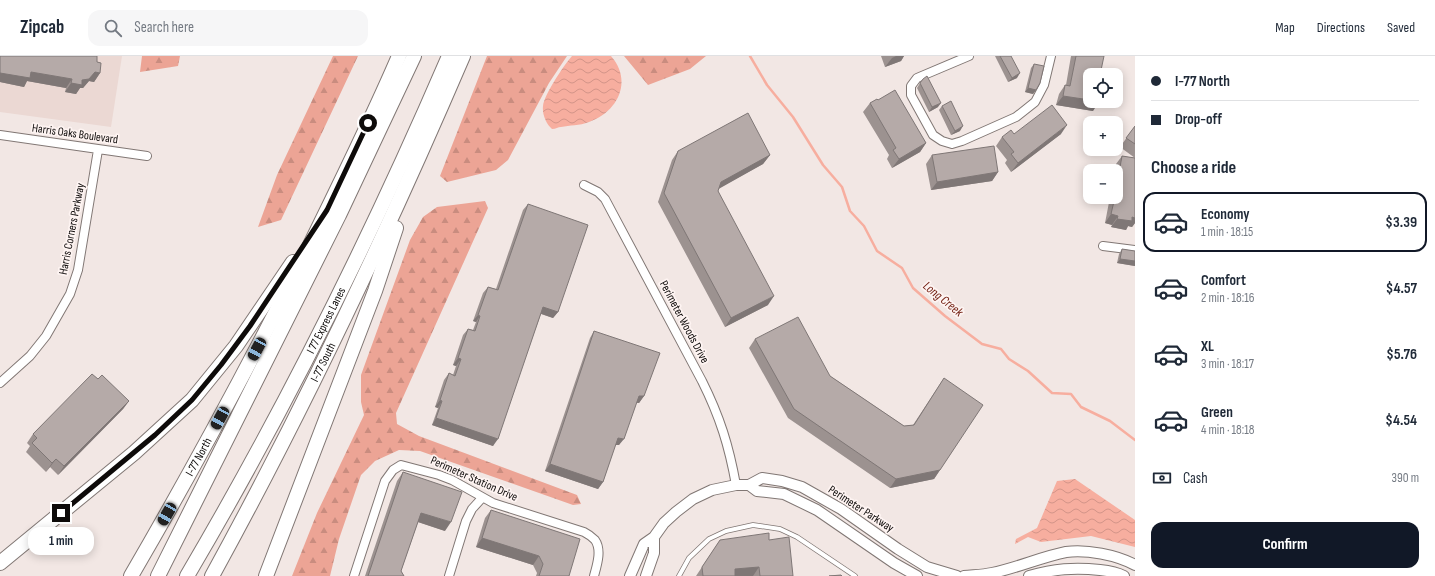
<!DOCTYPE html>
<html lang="en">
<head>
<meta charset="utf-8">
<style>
  :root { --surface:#fff; --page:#f6f6f7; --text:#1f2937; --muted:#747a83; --line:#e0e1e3; --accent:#111827 }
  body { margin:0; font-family:"Sofia Sans Condensed",sans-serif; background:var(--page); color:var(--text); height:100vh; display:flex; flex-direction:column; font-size:15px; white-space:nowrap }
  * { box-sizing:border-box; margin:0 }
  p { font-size:13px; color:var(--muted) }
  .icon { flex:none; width:22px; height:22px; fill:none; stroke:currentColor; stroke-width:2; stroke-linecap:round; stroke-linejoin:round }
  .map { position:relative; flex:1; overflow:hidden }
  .sheet { display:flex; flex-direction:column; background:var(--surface); width:300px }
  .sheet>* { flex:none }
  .banner { display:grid; align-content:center; height:88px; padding:0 16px; background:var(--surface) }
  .fabs { position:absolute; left:1083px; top:12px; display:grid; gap:8px }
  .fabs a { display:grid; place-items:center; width:40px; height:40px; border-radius:8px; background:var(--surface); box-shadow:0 2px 10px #0003; font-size:20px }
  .end { position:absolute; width:18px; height:18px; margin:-9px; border:5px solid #0e0b0a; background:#fff; box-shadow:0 0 0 2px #fff }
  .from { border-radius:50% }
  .bubble { position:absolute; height:28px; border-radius:12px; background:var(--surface); box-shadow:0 2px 10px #0003; font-size:13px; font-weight:700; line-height:28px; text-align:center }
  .car { position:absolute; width:12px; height:24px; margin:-12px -6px; border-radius:5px; box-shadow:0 0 3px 1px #0007; background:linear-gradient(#222 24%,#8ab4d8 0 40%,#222 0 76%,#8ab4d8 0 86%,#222 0) }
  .banner b { display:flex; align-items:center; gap:14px; height:38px; font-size:15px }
  .banner b+b { border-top:1px solid var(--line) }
  .banner i { width:10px; height:10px; background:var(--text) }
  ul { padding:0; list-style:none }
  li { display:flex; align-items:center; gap:12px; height:60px; margin:0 8px 6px; padding:0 8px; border:2px solid transparent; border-radius:12px }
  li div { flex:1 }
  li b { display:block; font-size:15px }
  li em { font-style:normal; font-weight:700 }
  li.current { border-color:var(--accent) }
  li>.icon { width:36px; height:36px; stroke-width:1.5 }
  h2 { padding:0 16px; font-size:18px; line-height:48px }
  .pay { display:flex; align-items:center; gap:10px; height:44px; padding:0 16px; font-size:15px }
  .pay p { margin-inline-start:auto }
  .primary-button { display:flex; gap:8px; margin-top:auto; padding:8px 16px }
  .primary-button a { flex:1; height:46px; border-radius:12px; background:var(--accent); color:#fff; font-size:16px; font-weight:700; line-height:46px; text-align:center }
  header { display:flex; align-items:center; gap:24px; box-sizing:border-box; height:56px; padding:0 20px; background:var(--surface); border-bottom:1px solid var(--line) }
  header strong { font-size:19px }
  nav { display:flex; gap:22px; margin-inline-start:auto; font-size:14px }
  .search { width:280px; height:36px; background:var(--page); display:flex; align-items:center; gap:10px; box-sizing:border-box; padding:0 14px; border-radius:12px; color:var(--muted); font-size:15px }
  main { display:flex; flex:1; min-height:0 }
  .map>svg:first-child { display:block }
  .built { fill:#ebd8d3 }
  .forest { fill:url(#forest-firs) }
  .water { fill:url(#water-waves) }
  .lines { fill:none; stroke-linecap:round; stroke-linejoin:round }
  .stream { stroke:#f7ae9f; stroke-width:2.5 }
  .service-casing { stroke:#817774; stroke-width:5.5 }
  .minor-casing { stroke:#817774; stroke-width:10 }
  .tertiary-casing { stroke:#817774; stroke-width:12 }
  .motorway-casing { stroke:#817774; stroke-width:16 }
  .service { stroke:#fff; stroke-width:4 }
  .minor { stroke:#fff; stroke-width:8 }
  .tertiary { stroke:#fff; stroke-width:10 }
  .motorway { stroke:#fff; stroke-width:14 }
  .wall { fill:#9c9290 }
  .shaded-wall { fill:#7f7776 }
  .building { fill:#b5aaa8; stroke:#7f7776 }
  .route { stroke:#0e0b0a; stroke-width:5 }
  .labels { text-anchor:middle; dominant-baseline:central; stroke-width:3.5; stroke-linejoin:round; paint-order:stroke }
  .street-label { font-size:12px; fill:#0e0b0a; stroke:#fef4f2 }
  .water-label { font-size:13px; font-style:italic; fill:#711e10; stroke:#fef4f2 }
</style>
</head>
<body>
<header>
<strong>Zipcab</strong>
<div class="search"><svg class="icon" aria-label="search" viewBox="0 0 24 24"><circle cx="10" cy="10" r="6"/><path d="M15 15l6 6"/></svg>Search here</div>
<nav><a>Map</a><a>Directions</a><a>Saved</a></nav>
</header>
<main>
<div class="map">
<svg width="1135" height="520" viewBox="0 0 1135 520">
  <defs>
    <pattern id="forest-firs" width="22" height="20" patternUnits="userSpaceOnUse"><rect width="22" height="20" fill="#eca495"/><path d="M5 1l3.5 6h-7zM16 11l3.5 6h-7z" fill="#c98c7f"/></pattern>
    <pattern id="water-waves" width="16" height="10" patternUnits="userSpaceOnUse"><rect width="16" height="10" fill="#f7ae9f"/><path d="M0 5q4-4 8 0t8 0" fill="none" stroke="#d39488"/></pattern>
  </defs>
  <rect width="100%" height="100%" fill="#f2e7e4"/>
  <path class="built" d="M0 0H122L111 71 0 56Z"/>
  <path class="forest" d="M142 0H180L178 10 140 16Z
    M333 0H358L281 164 258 171 277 119Z
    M487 0H567L549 27 508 104 496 114 447 126 440 120Z
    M624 0H706L690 13 648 29Z
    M485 145 488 152 396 357 397 368 419 380 577 439 581 448 573 449 420 395 399 394 375 405 361 419 339 483 330 520H292L317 457 364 359 361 346V319L410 184 423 161 437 151Z"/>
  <path class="water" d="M572 0H611C633 25 618 56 589 66 579 70 570 69 561 71 558 71 556 73 552 73 546 68 542 58 543 50 544 39 564 9 572 0Z
    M1075 423 1135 464V491L1091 480 1041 486 1028 481 1015 488 1016 483 1037 472 1057 425Z"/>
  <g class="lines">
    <path class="stream" d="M750 0 767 29 793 61 823 109 842 131 850 155 864 170 877 195 902 212 913 232 945 260 982 288 1001 293 1009 303 1028 315 1052 337 1071 338 1081 351 1110 365 1135 384"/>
    <defs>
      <path id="service" d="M679 520 689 502 709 483 726 475 753 469 780 473 797 481 855 520"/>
      <path id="minor" d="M969 0 917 22 911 30V39L933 79 942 85 952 88 962 85 1016 61 1035 46 1044 29 1051 0
        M0 79 147 100
        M584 129 598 136 605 143 702 325C720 361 729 390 736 429
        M1103 190 1135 194
        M0 327 30 300 46 280 70 238 78 214 98 94
        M354 520 385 425 393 414 401 409 439 419 452 424 493 447 584 476C588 478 592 481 595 484 602 494 597 509 594 520
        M449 520 466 465 472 453 482 442"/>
      <path id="tertiary" d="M749 429 757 435 784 438 817 454 894 507 917 520
        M630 520 644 488 654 481 664 467 676 456 693 443 712 434 736 429H749L762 422 782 425 802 431 841 453 898 493 927 511 957 520
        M646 520 654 497V481
        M964 520C974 519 983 519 992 517 1017 512 1041 501 1066 496 1086 493 1117 499 1135 509
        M1029 520C1054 513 1074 511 1100 514 1109 515 1116 516 1124 520"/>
      <g id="motorway">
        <path d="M0 507 134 397 192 344 236 290 293 206"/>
        <path id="s1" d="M131 520C194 412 253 302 309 191 340 128 371 65 399 0"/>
        <path d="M158 520 339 159 414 0"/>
        <path id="s2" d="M187 520C286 352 372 179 449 0"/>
        <path id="s3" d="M212 520C305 351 387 177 463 0"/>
        <path d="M266 520 375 235 396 172"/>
      </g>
    </defs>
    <use href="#service" class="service-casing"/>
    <use href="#minor" class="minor-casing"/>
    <use href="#tertiary" class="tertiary-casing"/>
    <use href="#motorway" class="motorway-casing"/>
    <use href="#service" class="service"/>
    <use href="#minor" class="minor"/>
    <use href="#tertiary" class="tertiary"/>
    <use href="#motorway" class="motorway"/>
  </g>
  <path class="wall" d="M0 0 97 6 100 17 94 26 89 25 83 32H80L76 38 65 36 66 32 27 25 24 31 0 26Z
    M881 0H904L901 5 885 11Z
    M995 0H1011L1017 22 1008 26Z
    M1071 0H1104L1103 1 1093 55 1056 49 1059 38 1065 29H1066Z
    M1034 8 1036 34 1033 38 1025 36 1031 12Z
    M920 27 938 51 929 56 917 32Z
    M878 44 926 87 920 96 892 112 887 103 889 99 863 56 870 47Z
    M942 50 960 75 951 79 939 54Z
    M1135 70V167L1132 171 1128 170 1126 174 1111 171 1112 169 1105 167 1110 141H1116V115H1115L1116 108 1122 100 1135 102 1120 91Z
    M1014 78H1061L1011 116 1005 107 1007 104 996 90 1002 81Z
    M678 95 770 99 763 108 719 132 718 135 768 249 725 271 658 146 672 104Z
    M932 99 998 116 992 125 931 134 926 108Z
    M528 148 558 256 553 262 541 258 493 390 432 369 438 352 435 351 444 324 449 317 453 319 456 310 453 309 463 279 468 273 473 274 476 266 473 265 483 237 488 231 496 233 523 154Z
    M1122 193 1135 195V210L1117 207 1119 198Z
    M594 275 644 340 639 347H636L619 389H615L603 426 598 433 545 415 590 282Z
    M755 283 830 320 904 370 913 369 944 322 940 414 934 423 890 432 788 362 749 292Z
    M98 323 129 345 123 353 58 419 50 411 46 416 26 396 30 390 27 387 33 378Z
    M403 416 445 475 418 466 401 515 404 520H365L397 425Z
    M491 454 569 520H536L537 517 533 509 476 491 485 462Z
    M720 484H769L793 520H696Z"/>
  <path class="shaded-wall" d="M896 0H904L901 5 885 11 892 2Z
    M31 16 72 23 66 32 27 25 24 31 0 26V17Z
    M95 16 100 17 94 26 89 25 83 32H80L76 38 65 36 71 27 82 24Z
    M1020 17 1017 22 1008 26 1012 22Z
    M1028 32 1036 34 1033 38 1025 36Z
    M1063 40 1090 44V45L1099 46 1093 55 1056 49Z
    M941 47 938 51 929 56 932 51Z
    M1067 69 1061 78 1011 116 1018 107Z
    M963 70 960 75 951 79 955 75Z
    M926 87 920 96 892 112 899 103Z
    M770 99 763 108 715 135 721 126Z
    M998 116 992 125 931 134 937 126Z
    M1111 158 1118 160 1112 169 1105 167Z
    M1132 161 1135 162V167L1132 171 1128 170 1126 174 1111 171 1117 163Z
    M1120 203 1135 205V210L1117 207Z
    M774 240 768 249 725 271 731 262Z
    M543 251 558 256 553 262 539 257Z
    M478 259 480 260 476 266 473 265Z
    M458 302 461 303 456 310 453 309Z
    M639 340H644L639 347 634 346Z
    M440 344 442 345 438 352 435 351Z
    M129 345 123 353 58 419 64 410Z
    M436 362 498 383 493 390 432 369Z
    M618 382 624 383 619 389H613Z
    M56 403 50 411 46 416 52 407Z
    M550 408 603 426 598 433 545 415Z
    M940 414 934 423 890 432 896 423Z
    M421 457 451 466 445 475 415 465Z
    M482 482 539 500 533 509 476 491Z
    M759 511 753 520H730L735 513Z"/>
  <path class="building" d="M0 0H97V6L101 7 100 17 95 16 89 23 82 24V29L71 27 72 23 31 16 30 22 0 17Z
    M1000 0H1011L1020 17 1012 22Z
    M1076 0H1104L1100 19H1090V44L1063 40 1065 29 1070 30Z
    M1034 8 1044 10 1040 27 1036 34 1028 32Z
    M927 20 941 47 932 51 920 27 923 23Z
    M895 34 926 87 899 103 893 94 896 92 870 47 877 43 878 44Z
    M951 45 963 70 955 75 942 50Z
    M1052 49 1067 69 1018 107 1011 98 1014 96 1002 81 1011 74 1014 78Z
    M748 57 770 99 721 126 718 135 774 240 731 262 664 137 678 95Z
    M1135 70V88L1126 82Z
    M994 90 998 116 937 126 932 99Z
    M1122 100 1135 102V162L1132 161V165L1117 163 1118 160 1111 158 1115 141H1116V133Z
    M528 148 588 169 558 256 543 251 498 383 436 362 442 345 440 344 449 317 455 320 461 303 458 302 468 273 475 275 480 260 478 259 488 231 498 234Z
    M1122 193 1135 195V205L1120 203Z
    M798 261 830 320 904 370 914 369 944 322 983 349 940 414 896 423 794 353 755 283Z
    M594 275 660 297 644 340H639L624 383 618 382 603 426 550 408Z
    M92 318 98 323 102 319 129 345 64 410 56 403 52 407 32 387 37 382 33 378Z
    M403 416 462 436 451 466 421 457 401 515 404 520H368Z
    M491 454 580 483 569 520H539L543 508 539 500 482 482Z
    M769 477V484L789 481 793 520H760L759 511 735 513V520H703L702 511 720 484Z
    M841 519 842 520H829Z"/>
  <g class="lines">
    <path class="route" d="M61 457 155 379 192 344 221 309 250 270 327 154 368 67"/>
  </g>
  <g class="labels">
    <g class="street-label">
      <text transform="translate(75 78) rotate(8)">Harris Oaks Boulevard</text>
      <text transform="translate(72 173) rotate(-79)">Harris Corners Parkway</text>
      <text stroke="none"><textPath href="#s2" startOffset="291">I 77 Express Lanes</textPath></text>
      <text transform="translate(684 266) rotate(62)">Perimeter Woods Drive</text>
      <text stroke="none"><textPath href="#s3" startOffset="241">I-77 South</textPath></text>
      <text stroke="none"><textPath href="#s1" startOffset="137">I-77 North</textPath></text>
      <text transform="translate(474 423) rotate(24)">Perimeter Station Drive</text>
      <text transform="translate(861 453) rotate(33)">Perimeter Parkway</text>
    </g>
    <g class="water-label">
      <text transform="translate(943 243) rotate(39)">Long Creek</text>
    </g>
  </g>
</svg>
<div class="fabs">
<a><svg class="icon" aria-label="locate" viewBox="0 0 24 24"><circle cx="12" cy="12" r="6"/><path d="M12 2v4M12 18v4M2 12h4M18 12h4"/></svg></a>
<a>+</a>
<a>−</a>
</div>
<i class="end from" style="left:368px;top:67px"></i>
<i class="end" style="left:61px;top:457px"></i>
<div class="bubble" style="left:28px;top:471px;width:66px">1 min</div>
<i class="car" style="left:257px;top:293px;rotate:208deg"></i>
<i class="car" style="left:220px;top:362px;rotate:209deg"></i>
<i class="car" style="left:167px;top:458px;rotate:210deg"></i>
</div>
<section class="sheet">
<div class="banner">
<b><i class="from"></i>I-77 North</b>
<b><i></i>Drop-off</b>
</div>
<h2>Choose a ride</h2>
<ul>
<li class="current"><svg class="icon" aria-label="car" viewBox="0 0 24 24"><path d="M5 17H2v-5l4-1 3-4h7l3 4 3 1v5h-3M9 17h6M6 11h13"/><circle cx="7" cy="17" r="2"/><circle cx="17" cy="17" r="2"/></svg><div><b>Economy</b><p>1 min · 18:15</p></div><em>$3.39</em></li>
<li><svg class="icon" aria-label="car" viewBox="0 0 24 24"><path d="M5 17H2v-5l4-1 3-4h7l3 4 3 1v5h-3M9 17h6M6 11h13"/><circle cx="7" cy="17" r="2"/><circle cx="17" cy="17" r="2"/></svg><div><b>Comfort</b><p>2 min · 18:16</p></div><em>$4.57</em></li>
<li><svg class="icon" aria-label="car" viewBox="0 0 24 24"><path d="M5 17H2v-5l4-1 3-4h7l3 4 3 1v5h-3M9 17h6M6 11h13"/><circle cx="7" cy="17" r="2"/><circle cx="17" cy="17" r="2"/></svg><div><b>XL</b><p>3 min · 18:17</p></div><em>$5.76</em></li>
<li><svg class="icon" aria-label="car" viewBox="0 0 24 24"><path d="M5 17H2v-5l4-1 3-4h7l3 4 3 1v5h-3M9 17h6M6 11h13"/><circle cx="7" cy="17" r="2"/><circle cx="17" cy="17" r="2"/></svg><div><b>Green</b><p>4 min · 18:18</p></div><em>$4.54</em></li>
</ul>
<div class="pay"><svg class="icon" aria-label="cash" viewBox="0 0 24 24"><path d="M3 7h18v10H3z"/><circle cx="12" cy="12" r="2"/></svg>Cash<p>390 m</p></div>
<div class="primary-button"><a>Confirm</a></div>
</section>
</main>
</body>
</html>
